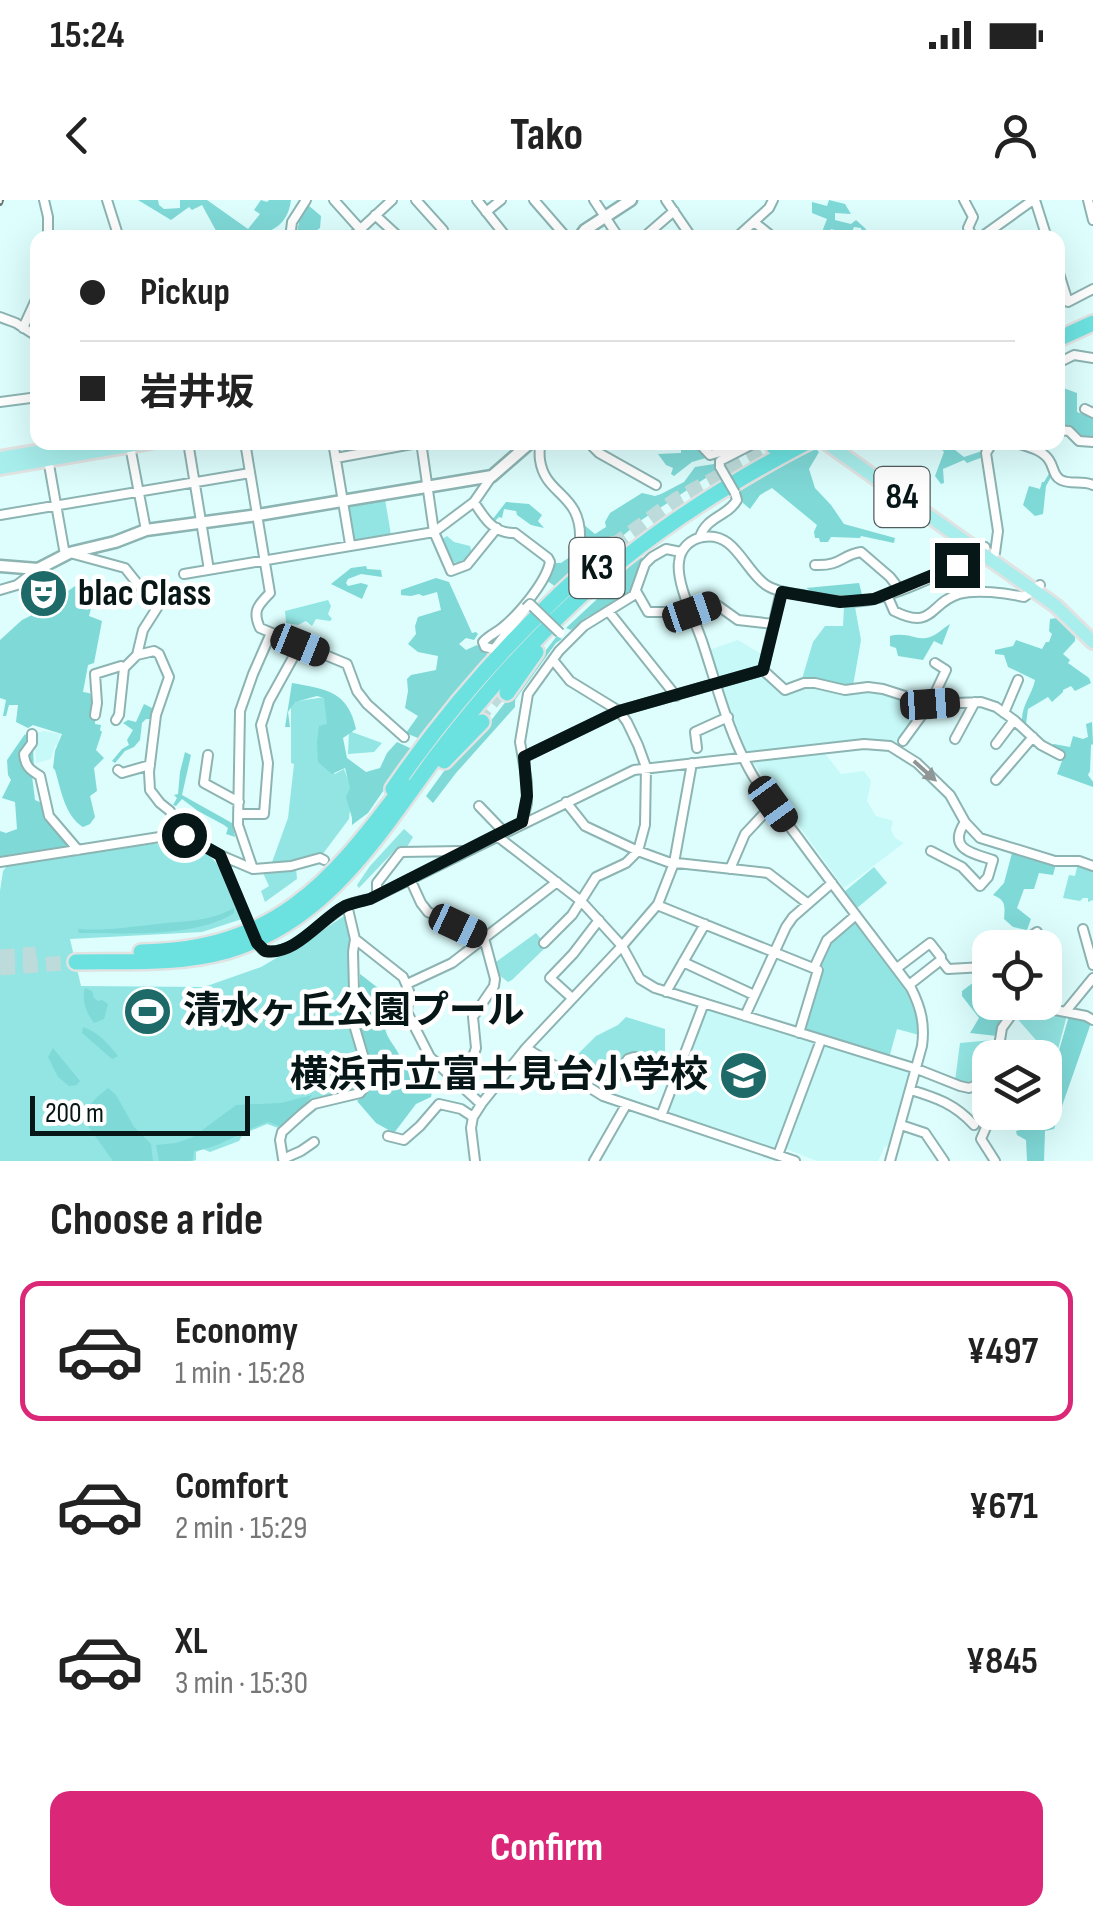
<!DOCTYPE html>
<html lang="en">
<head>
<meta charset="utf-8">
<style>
  :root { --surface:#fff; --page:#f6f6f6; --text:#222; --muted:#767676; --line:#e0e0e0; --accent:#db2777 }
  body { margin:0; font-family:"Sofia Sans Condensed","Noto Sans JP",sans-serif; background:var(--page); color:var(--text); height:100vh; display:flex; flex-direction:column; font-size:38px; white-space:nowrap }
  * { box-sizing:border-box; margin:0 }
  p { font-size:32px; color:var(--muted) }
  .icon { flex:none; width:55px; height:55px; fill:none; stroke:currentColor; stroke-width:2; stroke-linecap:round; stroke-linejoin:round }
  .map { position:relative; height:961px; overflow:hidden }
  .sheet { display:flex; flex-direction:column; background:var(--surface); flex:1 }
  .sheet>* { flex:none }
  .hud { position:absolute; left:30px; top:30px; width:1035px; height:220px; border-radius:20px; box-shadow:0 10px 40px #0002; display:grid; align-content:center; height:220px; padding:0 50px; background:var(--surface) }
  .controls { position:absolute; left:972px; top:730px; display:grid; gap:20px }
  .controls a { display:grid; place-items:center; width:90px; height:90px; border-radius:20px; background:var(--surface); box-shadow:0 10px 40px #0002; font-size:50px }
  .scale { position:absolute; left:30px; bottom:25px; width:220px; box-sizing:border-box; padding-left:10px; border:5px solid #071616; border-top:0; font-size:28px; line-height:35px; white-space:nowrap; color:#071616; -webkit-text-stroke:8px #fff; paint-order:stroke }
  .end { position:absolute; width:45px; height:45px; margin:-22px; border:12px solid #071616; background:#fff; box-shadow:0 0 0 5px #fff }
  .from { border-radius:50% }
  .car { position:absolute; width:30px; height:60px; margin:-30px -15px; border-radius:12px; box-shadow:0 0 8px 2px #0007; background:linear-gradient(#222 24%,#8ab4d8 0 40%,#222 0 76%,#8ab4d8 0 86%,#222 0) }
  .hud b { display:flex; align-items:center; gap:35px; height:95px; font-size:38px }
  .hud b+b { border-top:2px solid var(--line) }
  .hud i { width:25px; height:25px; background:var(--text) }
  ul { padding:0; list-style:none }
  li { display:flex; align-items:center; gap:30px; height:140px; margin:0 20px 15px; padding:0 30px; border:5px solid transparent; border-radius:20px }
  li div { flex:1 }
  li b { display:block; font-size:38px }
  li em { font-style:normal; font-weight:700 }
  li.current { border-color:var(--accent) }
  li>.icon { width:90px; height:90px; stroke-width:1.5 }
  h2 { padding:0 50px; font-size:45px; line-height:120px }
  .button { display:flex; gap:20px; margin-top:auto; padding:20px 50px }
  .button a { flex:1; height:115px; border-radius:20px; background:var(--accent); color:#fff; font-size:40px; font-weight:700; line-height:115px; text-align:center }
  .status { display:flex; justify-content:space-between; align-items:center; height:70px; padding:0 50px; background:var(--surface); direction:ltr }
  .status svg { height:28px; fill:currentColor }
  header { display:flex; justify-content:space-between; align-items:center; height:130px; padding:0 50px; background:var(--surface); font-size:45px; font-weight:700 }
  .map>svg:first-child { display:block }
  .built { fill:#c6f9f8 }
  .green { fill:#92e5e3 }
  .forest { fill:#7fd9d7 }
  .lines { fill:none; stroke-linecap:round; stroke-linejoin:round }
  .motorway-tunnel { stroke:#bddbda; stroke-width:15; stroke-dasharray:15 8; stroke-linecap:butt }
  .minor-casing { stroke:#8cb4b2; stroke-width:12 }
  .tertiary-casing { stroke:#8cb4b2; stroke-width:15 }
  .primary-casing { stroke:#e1e3e3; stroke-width:18 }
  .motorway-casing { stroke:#e1e3e3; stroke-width:20 }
  .minor { stroke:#fff; stroke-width:8 }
  .tertiary { stroke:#fff; stroke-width:10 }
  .primary { stroke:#a7eeec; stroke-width:12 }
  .motorway { stroke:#6ce2e0; stroke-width:15 }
  .rail-casing { stroke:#5f7675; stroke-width:6 }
  .rail { stroke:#fff; stroke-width:2.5; stroke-dasharray:8; stroke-linecap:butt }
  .minor-bridge-casing { stroke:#8cb4b2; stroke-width:12; stroke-linecap:butt }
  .minor-bridge { stroke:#fff; stroke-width:8 }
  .oneway { fill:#8f9696 }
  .route { stroke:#071616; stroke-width:12 }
  .labels { text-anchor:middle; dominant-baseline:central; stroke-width:9; stroke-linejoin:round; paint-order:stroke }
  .shield { fill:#fff; stroke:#515c5c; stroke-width:2.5 }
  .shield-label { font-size:35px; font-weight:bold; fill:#071616 }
  .poi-label { font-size:38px; font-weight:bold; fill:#071616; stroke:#fff; text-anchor:start }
</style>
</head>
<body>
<div class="status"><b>15:24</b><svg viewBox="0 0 49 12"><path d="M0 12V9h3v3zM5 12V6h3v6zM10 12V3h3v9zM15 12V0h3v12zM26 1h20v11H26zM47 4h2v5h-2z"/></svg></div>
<header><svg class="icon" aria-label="back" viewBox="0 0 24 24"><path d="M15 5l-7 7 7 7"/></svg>Tako<svg class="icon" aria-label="person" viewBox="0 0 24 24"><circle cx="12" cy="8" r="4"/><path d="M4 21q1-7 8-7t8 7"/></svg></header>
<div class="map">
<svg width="1093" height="961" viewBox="0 0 1093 961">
  <rect width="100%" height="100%" fill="#ddfefd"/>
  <path class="built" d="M738 440 763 455 761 468 719 478 709 450Z
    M761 474 771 480 781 494 816 485 877 489 909 500 920 507 896 544 870 540 820 547 841 574 864 571 871 581 867 601 876 616 893 621 891 630 895 638 904 643 844 688 747 554 722 486Z
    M44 531 60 534 58 545H55L51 559 36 563 34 534Z
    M708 808 816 841 817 845 778 949 672 914 668 906 705 809Z
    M824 844 909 869 911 873 890 947 885 946 878 961H817L784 948 822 845Z"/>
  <path class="green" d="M385 299 391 335 354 341 348 306Z
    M447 336 454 342 470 346 472 352 463 362 457 364 452 361 442 339Z
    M328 400 331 406 328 414 332 419 330 421 316 419 312 426 306 421 298 425 286 423 285 411Z
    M844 407H855L861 440 853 486C835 488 820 480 802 479L813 442 825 426H843Z
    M325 497 328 526 319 560 335 574 344 569 352 590 349 619 322 655 296 662 271 665 288 618 294 564 291 563V502Z
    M349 531 382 543 374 552 348 554Z
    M404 629 413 637 407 647 397 648 359 688 357 685 370 666Z
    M175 642C221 646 227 683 242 719L202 732 70 739 81 786 204 787 261 767 314 736 344 716C361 752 343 807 358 848 363 859 371 875 363 885 354 897 332 896 319 901 305 905 292 920 281 929L267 924 243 934 239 941 210 952 203 949 196 952V960L193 961H0V691L3 671 7 666 141 645Z
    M1078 663 1093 670V700L1088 702V698H1083L1080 701 1063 698 1069 675 1075 676Z
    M874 667 887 683 857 708 844 692Z
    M296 668 297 679 265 702 261 691 269 686 263 673Z
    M852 722H855C883 758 915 788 919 835L897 829 889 858 805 829 824 768 819 762 829 742Z
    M536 733 547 746 512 780 508 782 499 775 496 762Z
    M1028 811 1067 815 1057 853 1049 855 1015 816Z
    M626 817 665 829V857C618 853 626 853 600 891L564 868 596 836 618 825Z
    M993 840 991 857 982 879 962 883 955 881 960 843Z"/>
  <path class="forest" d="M138 0H158L159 5 164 9 180 8V0H207L248 29 260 14 254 10 261 0 267 2 269 0H291C286 39 251 35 220 38L202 5 192 10 189 7 171 20Z
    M829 0 845 4 851 14 835 13V20L851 24 856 20 866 29 865 35 862 33 861 28 854 27 851 34 831 29 826 37H820L827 19 812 13V2L827 6Z
    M308 5 321 16 320 28 307 37H296L300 17Z
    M1058 186 1077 193V212L1093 218V237C1082 240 1076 234 1070 226H1058Z
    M681 243H695L705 255 709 257 692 262 674 276 671 274 673 268 666 265 658 254 681 253Z
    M936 243H939L943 247 947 243H956L955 250 964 257 982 251 983 257 967 263 964 260 943 269 944 283 941 284 935 276 944 252Z
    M816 249 819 252 809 269 815 288 831 305 844 324 895 338 894 343 861 336 860 338 831 337 828 342H820L819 338H815L814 332 817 325 772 288 760 295 750 309 743 303 740 291C766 276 789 261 816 249Z
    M714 264 718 270 643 319 614 343 610 340 556 387 546 380 552 366 556 363H561L584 347 585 342 583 324 595 334 606 327 605 322 610 313 642 293 655 296 661 294 684 282 695 267Z
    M1050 272 1051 277 1046 286 1043 314 1035 316 1023 305 1029 286 1040 289 1042 282H1044Z
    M506 302 529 304 542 315 538 321 544 328 531 325 517 315 516 311 504 309 502 318 499 317 495 321 492 320Z
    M641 357 643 359 633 391 621 401 587 417 571 430 566 428 624 374 623 371Z
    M366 366 367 369 381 370 382 377 361 374 348 379 346 383 348 386 361 383 368 385 362 399 331 384 351 368Z
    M436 378 449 382 472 433 476 432 478 434 474 440 466 438 459 444 466 450 477 445 489 456 420 539 406 533 418 516 405 508 408 491 407 479 411 475 436 470 438 456 418 452 408 444 416 434 415 426 418 417 441 410 437 392 423 396 419 394 411 396 401 395V390Z
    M859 383 863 398C844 398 822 399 806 388Z
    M75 386 90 396 89 400 93 401 89 416 102 421 94 463 88 465 83 492 89 493 96 500 95 524 101 525 100 530 102 532 96 550 104 558 94 568 97 591 90 596 95 617 90 624 83 627C65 616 61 590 55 570L53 568 55 551 62 534 33 525 28 528 16 522 18 505H9L6 516H3L6 500 0 498V440L22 420 42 410Z
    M1057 418 1075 436V441L1063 454 1070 460 1068 463 1089 478 1091 483 1075 491 1071 486 1063 490V492L1052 502 1048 497 1028 509 1026 524 1022 522C1021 506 1032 495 1035 480L1008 467 1004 455 995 454V450L1013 446 1016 440 1042 449 1046 442H1049L1052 434 1049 431 1050 419Z
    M950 424 942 445 934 441 923 460 898 456 896 448 890 446V436C909 432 914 440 926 438 935 437 943 428 950 424Z
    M557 436 562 439 556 443 515 500V507L456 573 433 603 426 596 447 567 486 527Z
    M292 483C326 489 348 491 356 529L343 538 347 558 366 572 380 568 387 553 397 542 412 549 368 613 352 625V618L346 597 350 588 345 568 332 574 318 562 317 542 319 526 327 524 324 498 317 496 295 502 288 512 290 527H285Z
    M144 504 156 510 152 519H146L142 523 140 540 134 547 125 551 115 563 112 561 122 549 129 545 127 540 133 530 123 523 128 520 136 522Z
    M1092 522 1093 544 1091 545 1090 571 1088 575 1093 582V587L1057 574 1062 561 1061 552 1049 547 1054 544 1070 547 1073 536 1083 539 1088 537 1086 524Z
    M25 534 33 547 34 569 32 576 35 600 44 604 48 617 68 647 0 658V631L6 633 17 629 15 602 2 598 11 580 8 575 7 560Z
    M185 552 191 555 182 595 232 623 235 637 226 634 228 628 224 625 198 611 182 599 176 606 173 605 177 598 174 595 178 594 180 572Z
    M1012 653 1056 664 1053 675 1039 673 1034 689H1024L1017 708 1031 719 1027 730 1013 727 1004 719C1005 706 1006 700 993 695L1004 683Z
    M234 708V713C195 738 124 733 79 733L78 729C105 731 130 727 157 724 184 721 209 722 234 708Z
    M360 774 395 801 397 813 385 827C386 839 397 847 401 859L416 868 433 885 431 897 416 904 394 933 376 923 357 901 372 887 374 874 360 827Z
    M982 776 990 787V802L1008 803 1014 808 999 825 997 836 970 833 979 818 962 796V791Z
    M85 788 92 791 94 798 98 801 102 800 108 804 104 819 94 823C87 814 81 800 85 788Z
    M1069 816 1091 823 1054 929 1045 931 1044 961H1027L1026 940 1017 935 1016 931 1034 926 1035 922 1028 917 1030 913 1045 912V861L1047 858 1058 854Z
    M83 827C98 832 108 843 118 856L112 859 82 833Z
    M53 848 80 881 77 885 69 886 58 877 48 857Z
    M108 888 116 895 134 927 151 944 153 961H113L85 922 84 912 97 897Z
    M312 895 301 909 279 926 268 922C243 930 221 948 194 951L193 960 190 961H159L156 945 176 943 193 937 236 905 281 903Z"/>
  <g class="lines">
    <path class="motorway-tunnel" d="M613 346 677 299 774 247
      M476 520 503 489
      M0 757 36 754
      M0 768 76 762"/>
    <defs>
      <path id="minor" d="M44 0 48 17V38
        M107 0 119 38
        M334 0 360 29
        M416 0 443 30 434 38
        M477 0 507 38
        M534 0 567 38
        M594 0 619 38
        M666 0 692 38
        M964 0 973 17 968 28 973 38
        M1035 0 1047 38
        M1088 0 1093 20
        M486 12 501 0
        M375 15 400 38
        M754 22 774 38
        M290 38 292 22 306 0
        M351 38 392 0
        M643 38 674 11
        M736 38 769 8 773 0
        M980 38 1033 0
        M1058 70 1068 102 1093 89
        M0 117 16 123 38 137
        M23 128 38 95
        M1058 163 1074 155 1093 158
        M0 202 38 197
        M1085 209 1093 213
        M1058 230 1069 231 1079 241 1093 242
        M45 242 65 355
        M188 242 209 370
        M245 242 270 393C258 405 252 411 260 428L347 464 357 491 367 504 404 537
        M333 242 350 344
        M421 242 434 332 451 371 467 365 497 328
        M540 242C540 248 539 254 540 260 545 296 582 293 580 340
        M588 242 599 253 656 285
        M698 242 710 255 728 250 733 254
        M993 242 986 253 998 331 995 353
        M1013 242C1025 246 1042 249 1049 260 1054 267 1053 276 1061 280 1071 285 1082 280 1093 285
        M130 246 146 330
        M336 258 423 242
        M720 267V261L753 244
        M474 302C484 318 494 334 515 333L548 358 550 362C546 382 519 414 503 427 496 433 489 435 483 442L485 447 494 449 526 408
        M0 315 250 273
        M700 337C706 317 728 316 737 300L735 293
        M70 353 125 368 157 408 143 430 137 455 124 468 121 466 95 474 97 503 95 515
        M815 365C842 366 841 355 861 352L890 377 900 390
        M184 374 434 332 474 302 492 276
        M0 390 17 385 38 369
        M636 391 648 412H687L717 405 738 420 774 424
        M887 395 894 411C934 431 929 403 959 394 976 389 1006 393 1024 397L1040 385
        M609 412 676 496
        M137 455 154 451 159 454 169 477 156 515 149 572 150 590 160 603 170 611 181 635
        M763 470 781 391
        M1004 513 1018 480
        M116 520 119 515 124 468
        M32 534V543L24 554C25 566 30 570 40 576L49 616 78 650
        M955 539 975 502
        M903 541 930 504 946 470 935 463
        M996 544 1014 520
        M697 548 695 532 728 517
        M208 555 204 583 239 602
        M524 557 619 511 763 470 785 490 804 483H815L845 490 868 487 883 489 930 504 981 502 996 507 1014 520 1041 545 1060 555
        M118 570 122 573 150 565
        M996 580 1033 537
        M566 602 585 626 638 651 668 662 768 673 807 703
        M479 606 504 632
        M238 614H264L268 563 261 525 269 501 300 445
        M522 623 527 603V582L520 542 528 494 559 451 584 426 634 395 645 364 652 357 666 349 681 352
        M497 636 581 701 622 746 640 779 655 788 917 869 960 886 969 888 977 885 990 875
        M931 651 962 667 980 686 988 677 993 660C972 653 947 649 965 622
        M220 655 253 669 291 666 320 658 324 660
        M0 662 166 636 184 635 220 655 246 717
        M253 669 238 625 240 511 253 474 271 433
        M730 669 745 634 773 604
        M410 679 421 703 428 712 484 738 495 779 494 786 473 817 476 848 463 887
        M377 695V683L401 652 462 651
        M657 705 818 770 799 833
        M1083 729 1093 765
        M355 739 403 777 409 791 407 812 430 857 481 904
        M544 743 572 715 596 677 626 663 638 651 645 625 646 567 638 545 627 522 619 511 570 481 553 460
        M1014 748 1037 732
        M263 750C291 760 323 717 346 706 353 702 362 701 370 699L634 570 864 544 890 546 917 563 950 595 965 622 980 638 1055 661H1079L1093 666
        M683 762 754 795
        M814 768 827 740 856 715
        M897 768 930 743 941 757V760
        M407 784 452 763 557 682
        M909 785 941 760 948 769 984 767 990 763
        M666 792 705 724
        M572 798 550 778 573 754 599 720
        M1066 811 1093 778
        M745 816 786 727 793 717 832 683
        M526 848 603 896 795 961
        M997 858 1002 828 1015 810 1034 806 1086 816 1093 820
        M911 890C937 898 955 904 974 925
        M603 896 628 859 634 857 680 866
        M661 916 704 803
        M901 925 925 933 944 961
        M388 936 404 940 420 926 439 904 461 909 473 917
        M314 942 301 951 283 959 280 940 282 932 303 913 314 904 360 893 370 879 355 828 353 752 355 739 347 705
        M778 955 821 840
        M475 961 471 928 473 917 482 903 526 848 622 746 658 704 674 663 692 563
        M594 961 626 905
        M890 961 922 846C925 824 921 808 911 788 875 740 838 692 802 643 786 621 767 599 753 576 729 535 717 486 702 441 695 420 676 384 679 362 680 349 690 339 703 337 735 331 744 370 766 385 776 392 790 393 802 395 822 399 841 403 862 401 891 398 964 366 985 347
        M995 961 981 939 987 925 998 912"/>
      <path id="tertiary" d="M579 38 585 30 631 0
        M0 366 38 369 69 353 115 342 146 330 258 315 492 276 531 242"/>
      <path id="primary" d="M825 242 1056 406 1093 442
        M0 258 94 242
        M0 268 151 242"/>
      <path id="motorway" d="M1058 139 1093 123
        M774 247 781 242
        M507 493 536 452
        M444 561 482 522
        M393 589C455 498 529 418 613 346
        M141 752C275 750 330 684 404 585
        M76 762C126 761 177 765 227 751 326 722 377 637 434 559 463 521 494 483 527 449 613 357 697 300 807 242"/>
    </defs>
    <use href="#minor" class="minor-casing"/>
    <use href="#tertiary" class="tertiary-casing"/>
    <use href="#primary" class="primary-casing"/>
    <use href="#motorway" class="motorway-casing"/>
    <use href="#minor" class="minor"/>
    <use href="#tertiary" class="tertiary"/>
    <use href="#primary" class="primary"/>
    <use href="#motorway" class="motorway"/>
    <defs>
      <path id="rail" d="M0 3 1 0"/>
    </defs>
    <use href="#rail" class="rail-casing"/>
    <use href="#rail" class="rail"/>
    <defs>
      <path id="minor-bridge" d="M720 267 735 293
        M526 408 530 404 560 433
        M246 717 257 743 263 750"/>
    </defs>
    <use href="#minor-bridge" class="minor-bridge-casing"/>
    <use href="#minor-bridge" class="minor-bridge"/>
  </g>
  <defs><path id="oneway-solid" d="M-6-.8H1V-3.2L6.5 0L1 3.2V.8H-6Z" transform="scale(2.5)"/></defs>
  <use class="oneway" href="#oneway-solid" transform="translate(925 571) rotate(42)"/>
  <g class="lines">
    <path class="route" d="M184 635 220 655 257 743 265 751C296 756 320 719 345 706 352 703 362 701 370 699L522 622 527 596 524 557 619 511 763 470 782 392 840 402 874 399 957 365"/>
  </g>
  <defs>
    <symbol id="theatre-disc" viewBox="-11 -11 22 22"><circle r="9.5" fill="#1d6a69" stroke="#fff"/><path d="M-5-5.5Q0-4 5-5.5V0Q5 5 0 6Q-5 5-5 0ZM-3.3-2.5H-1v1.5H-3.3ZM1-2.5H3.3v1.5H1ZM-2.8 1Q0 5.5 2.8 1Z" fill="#fff"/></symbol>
    <symbol id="stadium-disc" viewBox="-11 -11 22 22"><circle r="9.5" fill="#1d6a69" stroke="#fff"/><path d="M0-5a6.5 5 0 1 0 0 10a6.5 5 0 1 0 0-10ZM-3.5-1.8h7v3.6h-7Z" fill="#fff"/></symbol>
    <symbol id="school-disc" viewBox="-11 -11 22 22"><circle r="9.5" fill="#1d6a69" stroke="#fff"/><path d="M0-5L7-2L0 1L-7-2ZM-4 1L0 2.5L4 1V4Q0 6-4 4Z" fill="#fff"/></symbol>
  </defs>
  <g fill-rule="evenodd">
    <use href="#theatre-disc" x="16" y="366" width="55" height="55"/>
    <use href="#stadium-disc" x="120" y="784" width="55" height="55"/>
    <use href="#school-disc" x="716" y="848" width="55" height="55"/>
  </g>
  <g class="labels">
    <g class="shield">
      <rect x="874.5" y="267" width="55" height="60" rx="8"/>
      <rect x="569.5" y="338" width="55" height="60" rx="8"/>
    </g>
    <g class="shield-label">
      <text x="902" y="297">84</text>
      <text x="597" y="368">K3</text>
    </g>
    <g class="poi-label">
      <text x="78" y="393">blac Class</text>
      <text x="183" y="811">清水ヶ丘公園プール</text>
      <text x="708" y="875" text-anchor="end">横浜市立富士見台小学校</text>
    </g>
  </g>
</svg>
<div class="controls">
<a><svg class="icon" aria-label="locate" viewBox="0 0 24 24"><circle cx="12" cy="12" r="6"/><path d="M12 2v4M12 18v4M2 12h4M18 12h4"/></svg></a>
<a><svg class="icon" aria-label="layers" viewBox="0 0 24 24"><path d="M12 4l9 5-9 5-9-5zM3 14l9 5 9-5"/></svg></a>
</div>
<div class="scale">200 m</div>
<i class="end from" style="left:184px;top:635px"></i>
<i class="end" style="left:957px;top:365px"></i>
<i class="car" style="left:692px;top:412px;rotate:71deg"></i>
<i class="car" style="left:300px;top:445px;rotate:112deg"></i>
<i class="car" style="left:930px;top:504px;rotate:86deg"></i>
<i class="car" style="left:773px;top:604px;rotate:144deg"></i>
<i class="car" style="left:458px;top:726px;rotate:115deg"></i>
<div class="hud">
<b><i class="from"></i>Pickup</b>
<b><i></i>岩井坂</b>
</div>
</div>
<section class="sheet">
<h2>Choose a ride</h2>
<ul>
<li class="current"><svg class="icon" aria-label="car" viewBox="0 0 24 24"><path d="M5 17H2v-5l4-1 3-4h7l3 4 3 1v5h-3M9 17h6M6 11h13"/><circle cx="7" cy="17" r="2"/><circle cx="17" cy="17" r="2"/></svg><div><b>Economy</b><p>1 min · 15:28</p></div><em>¥497</em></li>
<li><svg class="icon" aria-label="car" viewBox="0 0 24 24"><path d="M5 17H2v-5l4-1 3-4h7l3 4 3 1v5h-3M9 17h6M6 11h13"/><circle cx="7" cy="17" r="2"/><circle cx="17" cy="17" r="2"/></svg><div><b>Comfort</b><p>2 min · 15:29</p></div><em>¥671</em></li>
<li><svg class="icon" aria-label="car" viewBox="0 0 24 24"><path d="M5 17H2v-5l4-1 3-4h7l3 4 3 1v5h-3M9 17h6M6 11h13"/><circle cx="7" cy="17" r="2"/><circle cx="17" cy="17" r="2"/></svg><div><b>XL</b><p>3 min · 15:30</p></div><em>¥845</em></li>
</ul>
<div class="button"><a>Confirm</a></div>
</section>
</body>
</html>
